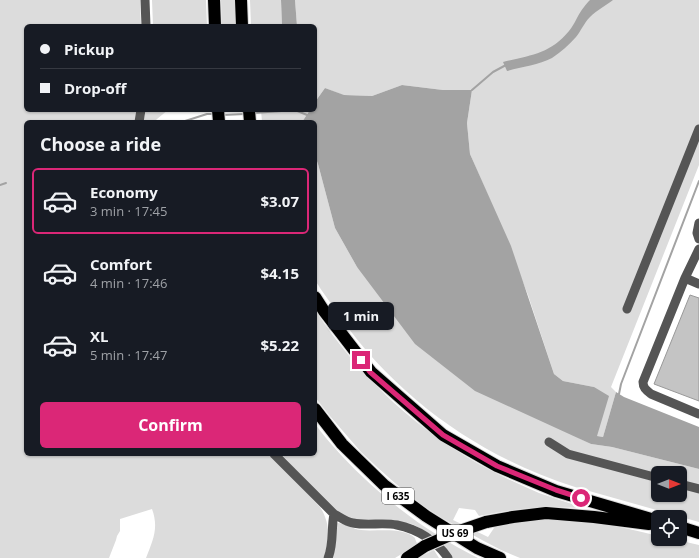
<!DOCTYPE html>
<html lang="en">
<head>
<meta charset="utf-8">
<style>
  :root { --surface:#171b24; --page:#20242c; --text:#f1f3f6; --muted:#9ea1a6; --line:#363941; --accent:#db2777 }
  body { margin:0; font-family:"Open Sans",sans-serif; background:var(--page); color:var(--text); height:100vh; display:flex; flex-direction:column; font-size:15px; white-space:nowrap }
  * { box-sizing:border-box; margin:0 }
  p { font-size:13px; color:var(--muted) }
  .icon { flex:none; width:22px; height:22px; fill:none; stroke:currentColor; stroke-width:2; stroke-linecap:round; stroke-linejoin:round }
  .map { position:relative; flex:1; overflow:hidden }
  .details { position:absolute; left:24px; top:120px; width:293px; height:336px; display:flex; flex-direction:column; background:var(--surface); border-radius:6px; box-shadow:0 1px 3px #0004 }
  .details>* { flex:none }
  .banner { position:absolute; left:24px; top:24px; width:293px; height:88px; border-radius:6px; box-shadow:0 1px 3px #0004; display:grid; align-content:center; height:88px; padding:0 16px; background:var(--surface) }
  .needle { width:26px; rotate:90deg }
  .controls { position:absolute; left:651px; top:466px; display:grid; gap:8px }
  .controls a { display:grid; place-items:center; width:36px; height:36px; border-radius:6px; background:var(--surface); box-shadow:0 1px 3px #0004; font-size:20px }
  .end { position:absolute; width:18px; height:18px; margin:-9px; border:5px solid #db2777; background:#fff; box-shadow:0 0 0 2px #fff }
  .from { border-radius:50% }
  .bubble { position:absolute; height:28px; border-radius:6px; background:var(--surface); box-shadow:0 1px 3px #0004; font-size:13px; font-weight:700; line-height:28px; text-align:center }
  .banner b { display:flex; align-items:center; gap:14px; height:38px; font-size:15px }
  .banner b+b { border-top:1px solid var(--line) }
  .banner i { width:10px; height:10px; background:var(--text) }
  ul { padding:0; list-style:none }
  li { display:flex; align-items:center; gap:12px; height:66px; margin:0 8px 6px; padding:0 8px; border:2px solid transparent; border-radius:6px }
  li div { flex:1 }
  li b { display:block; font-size:15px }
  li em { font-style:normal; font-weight:700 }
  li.active { border-color:var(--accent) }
  li>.icon { width:36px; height:36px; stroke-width:1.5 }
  h2 { padding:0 16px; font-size:18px; line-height:48px }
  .button { display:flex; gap:8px; margin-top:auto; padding:8px 16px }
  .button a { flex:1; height:46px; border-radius:6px; background:var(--accent); color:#fff; font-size:16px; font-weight:700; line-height:46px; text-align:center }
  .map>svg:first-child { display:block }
  .green { fill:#dcdcdc; fill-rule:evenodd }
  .water { fill:#a3a3a3 }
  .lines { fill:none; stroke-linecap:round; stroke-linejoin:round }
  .stream { stroke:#a3a3a3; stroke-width:2 }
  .building { fill:#c4c4c4; stroke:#999 }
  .highway-casing { stroke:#dbdbdb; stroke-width:14 }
  .minor { stroke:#555; stroke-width:9 }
  .highway { stroke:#000; stroke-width:12 }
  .highway-bridge-casing { stroke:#dbdbdb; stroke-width:14; stroke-linecap:butt }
  .highway-bridge { stroke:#000; stroke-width:12 }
  .route { stroke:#db2777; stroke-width:5 }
  .labels { text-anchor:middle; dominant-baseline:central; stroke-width:3; stroke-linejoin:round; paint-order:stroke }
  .shield { fill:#fff; stroke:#4c4c4c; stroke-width:1 }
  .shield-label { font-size:10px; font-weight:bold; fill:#000 }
</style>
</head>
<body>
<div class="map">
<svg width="699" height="558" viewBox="0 0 699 558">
  <rect width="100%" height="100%" fill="#fff"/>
  <path class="green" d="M0 0H140L141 26H26V110H138L136 122H26V454H270L320 507C330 522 331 542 323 558H146C153 540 159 528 152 509L120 519V531L117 536 116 540 109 558H0Z
    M152 0H206L207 26H153Z
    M221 0H235L236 26H222Z
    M250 0H281L282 26H251Z
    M295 0H699V165L611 387 616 392 603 437 596 436 594 387 563 381 554 374 528 295 490 200 470 154 467 123 472 90H443L402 85 372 96 343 95 325 88 315 102V26H297Z
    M146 110H168L157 119 154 122H143Z
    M261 110H310L302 122H262Z
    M315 156 318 164 335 228 357 267 577 437 591 444 612 447 699 469V522L575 487C482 458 397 398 341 318 334 308 327 298 320 288 319 285 316 283 315 280 313 275 315 257 315 250 315 219 315 187 315 156ZM658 473H680V495H658Z
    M315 310C361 379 419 433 492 471 507 479 523 486 539 493 553 498 568 502 582 508 569 508 557 506 544 507 522 508 500 512 479 516L475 510 459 508 453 520 488 537 496 525C529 517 564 519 597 523 618 526 638 531 658 536V539H673L699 545V558H520L501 550 482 540 442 518 422 505 396 484 378 468 361 452 329 415 315 397Z
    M315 424C323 435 332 445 341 455 380 497 426 532 478 558H452L448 551 434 536 412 524 396 521 354 520 340 514 325 501 281 454H315Z
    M337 523C345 523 352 529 361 530 376 532 403 526 415 538 415 539 417 544 418 544L395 558H331Z
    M434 550 439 558H417Z"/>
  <path class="water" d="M281 0H295L297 26H282Z
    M590 0H613C605 6 597 10 590 17 584 23 581 31 576 37 569 45 561 52 552 58 539 65 521 67 507 71L503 62C531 55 550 54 569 31 575 24 578 14 584 7 586 4 588 2 590 0Z
    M402 85 443 90H472L467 123 470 154 511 246 554 374 563 381 594 387 609 396 597 436 603 437 616 392 624 397 699 427V469L612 447 591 444 475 391 415 344 357 267 335 228 318 164 315 156V122H302L310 110H315V102L325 88 344 95 372 96Z"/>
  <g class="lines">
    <path class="stream" d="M472 90 493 72 506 65
      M253 113 295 110 307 115
      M223 115 245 114
      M182 122 207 114H215
      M0 185 6 183
      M619 394 621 384 699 181"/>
  </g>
  <path class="building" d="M690 295 699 298V401L654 384Z"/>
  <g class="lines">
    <defs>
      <path id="highway" d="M214 0 215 26
        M241 0 242 26
        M218 110 219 122
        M249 110 250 122
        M315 297 324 311 371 372 443 435 497 466 556 491 658 521
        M315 409 342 444 384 485 426 516 477 548 500 558
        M486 522 513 517 546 513 594 517 649 524
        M680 527 699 533
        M407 558 425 546"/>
    </defs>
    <use href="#highway" class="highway-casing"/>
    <path class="minor" d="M145 0 146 26
      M139 122 141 110
      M699 223 697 233 699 239
      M699 249 685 278 643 382C643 388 646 390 651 394L699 414
      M685 278 699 284
      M627 309 699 129
      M549 442 568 454 658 478
      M274 454 334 514C340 517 346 522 353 523 368 526 383 522 397 525 417 529 437 541 448 558
      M680 484 699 489
      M328 558C334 544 331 528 334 514"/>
    <use href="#highway" class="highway"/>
    <defs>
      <path id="highway-bridge" d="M425 546 457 532 486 522"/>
    </defs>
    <use href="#highway-bridge" class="highway-bridge-casing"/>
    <use href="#highway-bridge" class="highway-bridge"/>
  </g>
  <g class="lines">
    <path class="route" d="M361 360 370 372 443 435 497 466 556 490 581 498"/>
  </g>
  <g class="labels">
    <g class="shield">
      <rect x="382" y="488" width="32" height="16" rx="3"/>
      <rect x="437" y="525" width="36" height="16" rx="3"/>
    </g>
    <g class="shield-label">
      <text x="398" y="496">I 635</text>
      <text x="455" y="533">US 69</text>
    </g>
  </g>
</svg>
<div class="controls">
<a><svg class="needle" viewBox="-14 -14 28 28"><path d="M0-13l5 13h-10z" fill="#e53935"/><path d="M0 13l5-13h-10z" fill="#9ea1a6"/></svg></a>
<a><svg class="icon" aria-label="locate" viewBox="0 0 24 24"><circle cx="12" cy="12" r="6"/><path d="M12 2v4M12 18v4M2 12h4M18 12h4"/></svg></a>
</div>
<i class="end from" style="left:581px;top:498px"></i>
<i class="end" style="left:361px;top:360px"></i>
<div class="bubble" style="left:328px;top:302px;width:66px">1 min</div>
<div class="banner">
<b><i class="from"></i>Pickup</b>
<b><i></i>Drop-off</b>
</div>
<section class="details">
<h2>Choose a ride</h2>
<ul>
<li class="active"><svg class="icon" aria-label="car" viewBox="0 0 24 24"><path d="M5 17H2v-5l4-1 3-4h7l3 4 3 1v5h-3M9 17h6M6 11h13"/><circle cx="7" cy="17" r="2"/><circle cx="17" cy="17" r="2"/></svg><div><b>Economy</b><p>3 min · 17:45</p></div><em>$3.07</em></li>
<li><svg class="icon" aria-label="car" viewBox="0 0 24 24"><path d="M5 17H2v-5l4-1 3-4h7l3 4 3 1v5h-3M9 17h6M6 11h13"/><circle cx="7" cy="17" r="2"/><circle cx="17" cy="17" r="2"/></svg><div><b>Comfort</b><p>4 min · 17:46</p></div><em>$4.15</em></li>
<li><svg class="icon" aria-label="car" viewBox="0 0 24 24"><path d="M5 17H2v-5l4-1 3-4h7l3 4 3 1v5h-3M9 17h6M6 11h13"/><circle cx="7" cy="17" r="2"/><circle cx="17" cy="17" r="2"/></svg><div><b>XL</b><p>5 min · 17:47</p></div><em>$5.22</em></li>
</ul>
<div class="button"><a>Confirm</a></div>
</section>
</div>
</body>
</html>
